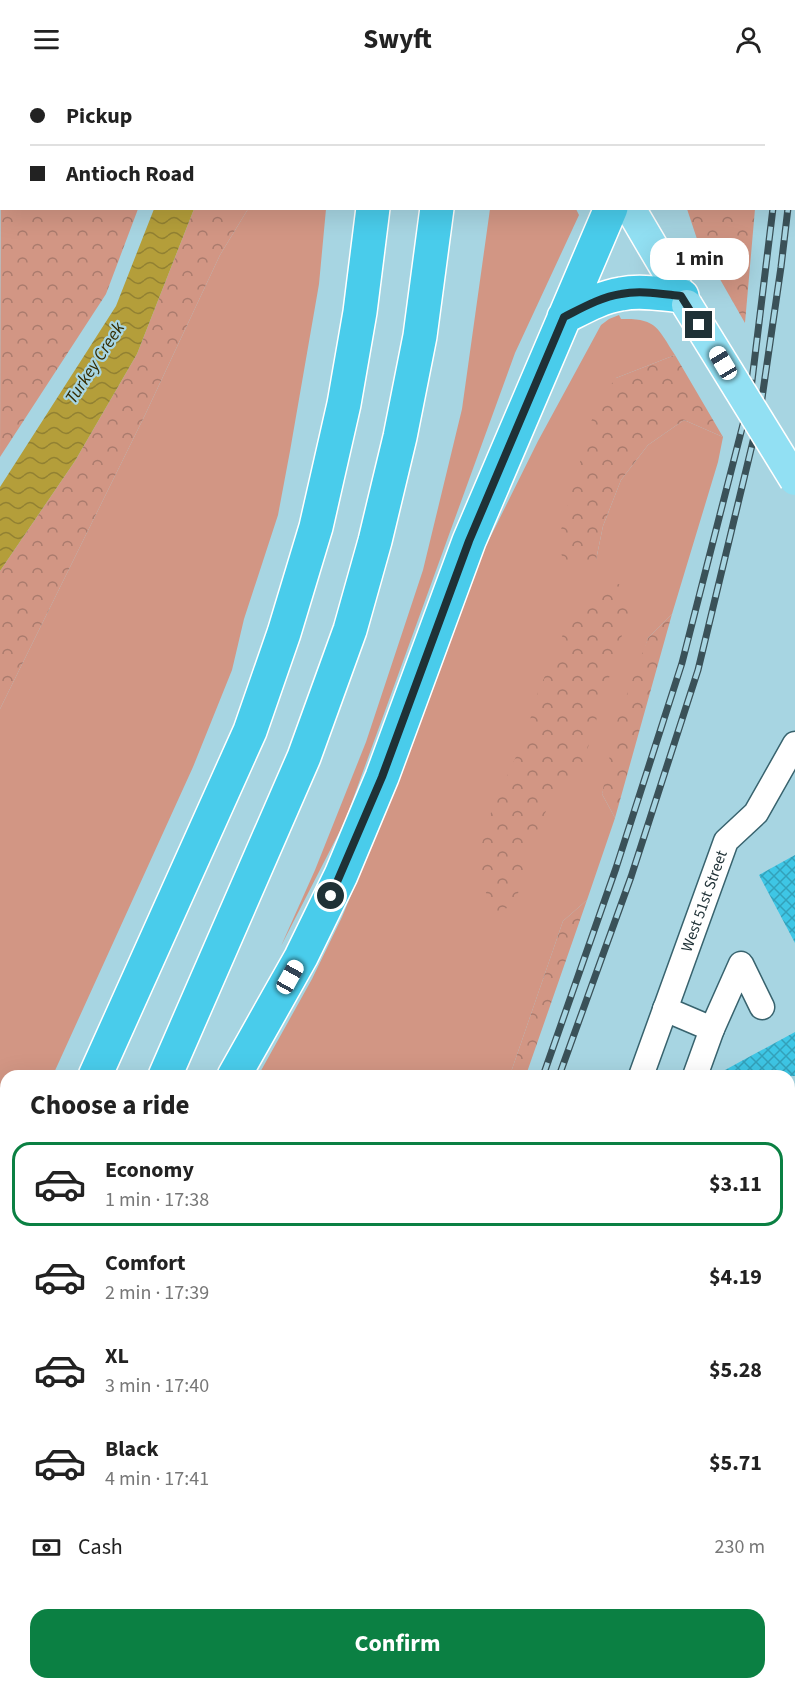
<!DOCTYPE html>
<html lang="en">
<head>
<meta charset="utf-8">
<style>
  :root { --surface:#fff; --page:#f6f6f6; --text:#222; --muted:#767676; --line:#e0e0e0; --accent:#0b8043 }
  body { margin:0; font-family:"Source Sans 3",sans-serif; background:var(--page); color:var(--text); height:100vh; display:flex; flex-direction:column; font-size:22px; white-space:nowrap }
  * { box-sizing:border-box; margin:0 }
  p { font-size:20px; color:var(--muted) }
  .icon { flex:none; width:33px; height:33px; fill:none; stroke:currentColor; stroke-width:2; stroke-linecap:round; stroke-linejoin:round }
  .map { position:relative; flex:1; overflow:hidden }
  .panel { position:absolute; left:0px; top:992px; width:795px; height:620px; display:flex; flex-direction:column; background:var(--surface); border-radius:18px 18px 0 0; box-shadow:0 6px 24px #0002 }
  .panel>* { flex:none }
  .hud { position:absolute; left:0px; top:0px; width:795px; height:132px; box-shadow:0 6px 24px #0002; display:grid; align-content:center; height:132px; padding:0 30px; background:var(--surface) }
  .end { position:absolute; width:27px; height:27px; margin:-14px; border:8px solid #1f3136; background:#fff; box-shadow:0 0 0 3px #fff }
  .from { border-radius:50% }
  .bubble { position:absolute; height:42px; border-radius:18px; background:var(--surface); box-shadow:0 6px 24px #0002; font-size:20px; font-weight:700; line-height:42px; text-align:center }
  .car { position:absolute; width:18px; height:36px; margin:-18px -9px; border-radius:8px; box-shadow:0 0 4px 2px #0007; background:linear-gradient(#fff 24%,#345 0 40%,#fff 0 76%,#345 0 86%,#fff 0) }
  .hud b { display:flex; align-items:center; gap:21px; height:57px; font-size:22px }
  .hud b+b { border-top:2px solid var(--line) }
  .hud i { width:15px; height:15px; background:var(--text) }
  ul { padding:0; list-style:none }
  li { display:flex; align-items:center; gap:18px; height:84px; margin:0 12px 9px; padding:0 18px; border:3px solid transparent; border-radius:18px }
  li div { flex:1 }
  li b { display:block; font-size:22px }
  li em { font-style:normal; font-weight:700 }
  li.selected { border-color:var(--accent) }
  li>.icon { width:54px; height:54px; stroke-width:1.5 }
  h2 { padding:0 30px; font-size:27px; line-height:72px }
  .pay { display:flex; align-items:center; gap:15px; height:66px; padding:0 30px; font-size:22px }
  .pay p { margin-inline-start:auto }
  .button { display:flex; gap:12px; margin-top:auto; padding:12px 30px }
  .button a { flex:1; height:69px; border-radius:18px; background:var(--accent); color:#fff; font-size:24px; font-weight:700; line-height:69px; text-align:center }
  header { display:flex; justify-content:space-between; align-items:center; height:78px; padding:0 30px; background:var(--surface); font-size:27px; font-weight:700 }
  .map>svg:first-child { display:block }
  .grass { fill:#d29684 }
  .forest { fill:url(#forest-crowns) }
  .water { fill:url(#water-waves) }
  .building { fill:url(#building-cross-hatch) }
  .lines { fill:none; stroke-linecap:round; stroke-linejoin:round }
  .minor-casing { stroke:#38636e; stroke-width:27 }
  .major-casing { stroke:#fff; stroke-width:33 }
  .highway-casing { stroke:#fff; stroke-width:36 }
  .minor { stroke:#fff; stroke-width:24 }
  .major { stroke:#92e0f3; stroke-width:30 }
  .highway { stroke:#49cceb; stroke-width:33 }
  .rail-casing { stroke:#3a5158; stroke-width:7 }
  .rail { stroke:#a7d5e2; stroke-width:4.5; stroke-dasharray:14; stroke-linecap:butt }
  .major-bridge-casing { stroke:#fff; stroke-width:33; stroke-linecap:butt }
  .major-bridge { stroke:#92e0f3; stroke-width:30 }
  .route { stroke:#1f3136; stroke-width:8 }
  .labels { text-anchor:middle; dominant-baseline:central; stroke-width:4.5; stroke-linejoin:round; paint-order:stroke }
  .street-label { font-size:16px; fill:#1f3136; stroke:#a7d5e2 }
  .water-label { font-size:18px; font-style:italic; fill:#352c00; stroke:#a7d5e2 }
</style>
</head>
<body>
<header><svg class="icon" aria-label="menu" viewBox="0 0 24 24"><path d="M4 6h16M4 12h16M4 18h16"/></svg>Swyft<svg class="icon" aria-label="person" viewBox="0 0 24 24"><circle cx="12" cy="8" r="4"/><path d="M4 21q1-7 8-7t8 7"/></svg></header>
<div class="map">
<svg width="795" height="1610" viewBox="0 0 795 1610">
  <defs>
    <pattern id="forest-crowns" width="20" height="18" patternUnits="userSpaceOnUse" patternTransform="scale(1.5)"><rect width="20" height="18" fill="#d29684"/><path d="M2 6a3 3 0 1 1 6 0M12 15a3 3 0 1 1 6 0" fill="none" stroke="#aa7b6d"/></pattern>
    <pattern id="water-waves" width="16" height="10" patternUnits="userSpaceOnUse" patternTransform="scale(1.5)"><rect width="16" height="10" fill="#b49e3a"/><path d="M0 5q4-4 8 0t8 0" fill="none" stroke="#928132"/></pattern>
    <pattern id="building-cross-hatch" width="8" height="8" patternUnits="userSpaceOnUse" patternTransform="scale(1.5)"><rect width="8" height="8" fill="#3ec6e5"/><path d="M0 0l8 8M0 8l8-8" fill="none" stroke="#33a1ba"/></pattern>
  </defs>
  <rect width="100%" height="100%" fill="#a7d5e2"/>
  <path class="grass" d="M248 131H326L319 206 290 373 278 437 244 541 232 592 193 689 53 997 6 998V1100L0 1113V631L145 337 220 177Z
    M490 131H576L579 137 515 275 345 743 281 868 315 792 366 664 423 492 462 331Z
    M619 237 621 241C656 240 657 249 675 277L616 300 596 482 603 448 621 402 648 367 684 342 723 359 718 384 672 536 648 560 602 716 615 740 587 822 563 843 510 997 258 998 312 901 342 839 379 749 474 492 538 363 601 247 609 241Z
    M6 1490V1605H224L222 1610H0V1503Z"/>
  <path class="forest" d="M14 0H187L12 1Z
    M1 17 2 130 138 131 106 216 0 379Z
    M194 131H248L220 177 145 337 0 631V493L75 383 137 276Z
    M687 131H755L745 245 697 161Z
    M675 277 723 359 684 342 648 367 621 402 603 448 596 482 582 490 565 485 557 466 596 327 616 300Z
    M620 506 629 534 579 699 551 722 527 775 523 807 511 826 500 836 492 832 481 800 482 765 492 731 525 659 538 614 564 554 576 534 595 522 610 507Z
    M672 536 615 740 602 716 617 643 648 560Z
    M587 822 526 997H510L563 843Z
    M224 1605H299L297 1610H222Z"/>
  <path class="water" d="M154 131H194L137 276 75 383 0 493V409L116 228Z"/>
  <path class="building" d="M795 777V865L759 797Z
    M795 954V998H714Z"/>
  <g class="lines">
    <defs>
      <g id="minor">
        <path d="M665 931 712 951 741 886 762 929"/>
        <path id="s1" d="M641 998 726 763 756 735 795 666"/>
        <path d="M695 998 712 951"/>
        <path d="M789 1367 795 1378"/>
        <path d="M466 1605 468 1610"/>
        <path d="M596 1605 598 1610"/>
      </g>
      <path id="major" d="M557 0 558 2
        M630 130 687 227"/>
      <path id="highway" d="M385 2 386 0
        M448 2 449 0
        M660 2 661 0
        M564 239C582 230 601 219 621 216 640 212 662 216 682 218
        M95 998 250 653 284 555 316 449 344 326 360 234 373 130
        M165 998 304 679 350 552 375 463 400 359 420 258 437 130
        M234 998 301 879 341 797 382 699 469 463 611 130
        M0 1209 6 1196
        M0 1370 6 1357"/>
    </defs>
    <use href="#minor" class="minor-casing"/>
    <use href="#major" class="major-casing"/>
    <use href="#highway" class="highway-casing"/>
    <use href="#minor" class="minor"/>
    <use href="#major" class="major"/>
    <use href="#highway" class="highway"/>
    <defs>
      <path id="rail" d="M784 2V0
        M794 76 795 62
        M543 998 616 790 682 585 750 319 773 130
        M559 998 631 799 698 592 760 334 781 189 788 130
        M315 1610 317 1605
        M331 1610 333 1605"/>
    </defs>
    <use href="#rail" class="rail-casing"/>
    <use href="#rail" class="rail"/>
    <defs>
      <path id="major-bridge" d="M687 227 795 402"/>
    </defs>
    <use href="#major-bridge" class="major-bridge-casing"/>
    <use href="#major-bridge" class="major-bridge"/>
  </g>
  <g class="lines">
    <path class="route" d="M331 818 382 699 469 463 564 239C582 230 601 219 621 216 640 212 662 216 681 218L699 247"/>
  </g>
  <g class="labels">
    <g class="street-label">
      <text stroke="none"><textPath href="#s1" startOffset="186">West 51st Street</textPath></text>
    </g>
    <g class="water-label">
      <text transform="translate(95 285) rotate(-57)">Turkey Creek</text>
    </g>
  </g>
</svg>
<i class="end from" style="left:331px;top:818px"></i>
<i class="end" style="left:699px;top:247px"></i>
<div class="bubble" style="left:650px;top:160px;width:99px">1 min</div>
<i class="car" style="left:723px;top:285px;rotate:329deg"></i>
<i class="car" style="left:290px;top:899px;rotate:29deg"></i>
<div class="hud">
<b><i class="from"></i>Pickup</b>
<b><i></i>Antioch Road</b>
</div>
<section class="panel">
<h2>Choose a ride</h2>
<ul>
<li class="selected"><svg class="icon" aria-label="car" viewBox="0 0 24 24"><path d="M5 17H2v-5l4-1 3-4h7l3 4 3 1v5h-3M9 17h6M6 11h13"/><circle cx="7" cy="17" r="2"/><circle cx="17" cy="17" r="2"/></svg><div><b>Economy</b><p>1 min · 17:38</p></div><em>$3.11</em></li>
<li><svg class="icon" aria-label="car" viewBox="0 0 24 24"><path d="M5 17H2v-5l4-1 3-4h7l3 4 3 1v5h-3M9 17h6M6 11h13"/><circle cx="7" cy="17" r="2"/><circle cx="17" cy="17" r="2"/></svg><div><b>Comfort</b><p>2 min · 17:39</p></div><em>$4.19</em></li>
<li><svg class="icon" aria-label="car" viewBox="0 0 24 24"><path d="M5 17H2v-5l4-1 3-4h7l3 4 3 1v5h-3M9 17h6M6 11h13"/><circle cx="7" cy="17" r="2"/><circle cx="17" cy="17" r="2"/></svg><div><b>XL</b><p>3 min · 17:40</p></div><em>$5.28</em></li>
<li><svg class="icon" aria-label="car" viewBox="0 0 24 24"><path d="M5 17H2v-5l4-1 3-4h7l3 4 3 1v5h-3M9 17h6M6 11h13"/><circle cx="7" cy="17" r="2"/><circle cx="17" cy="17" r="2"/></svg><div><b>Black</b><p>4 min · 17:41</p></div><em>$5.71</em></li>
</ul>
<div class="pay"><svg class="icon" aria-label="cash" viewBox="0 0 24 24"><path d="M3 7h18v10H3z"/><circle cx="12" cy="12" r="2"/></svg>Cash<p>230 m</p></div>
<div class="button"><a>Confirm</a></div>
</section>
</div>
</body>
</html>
